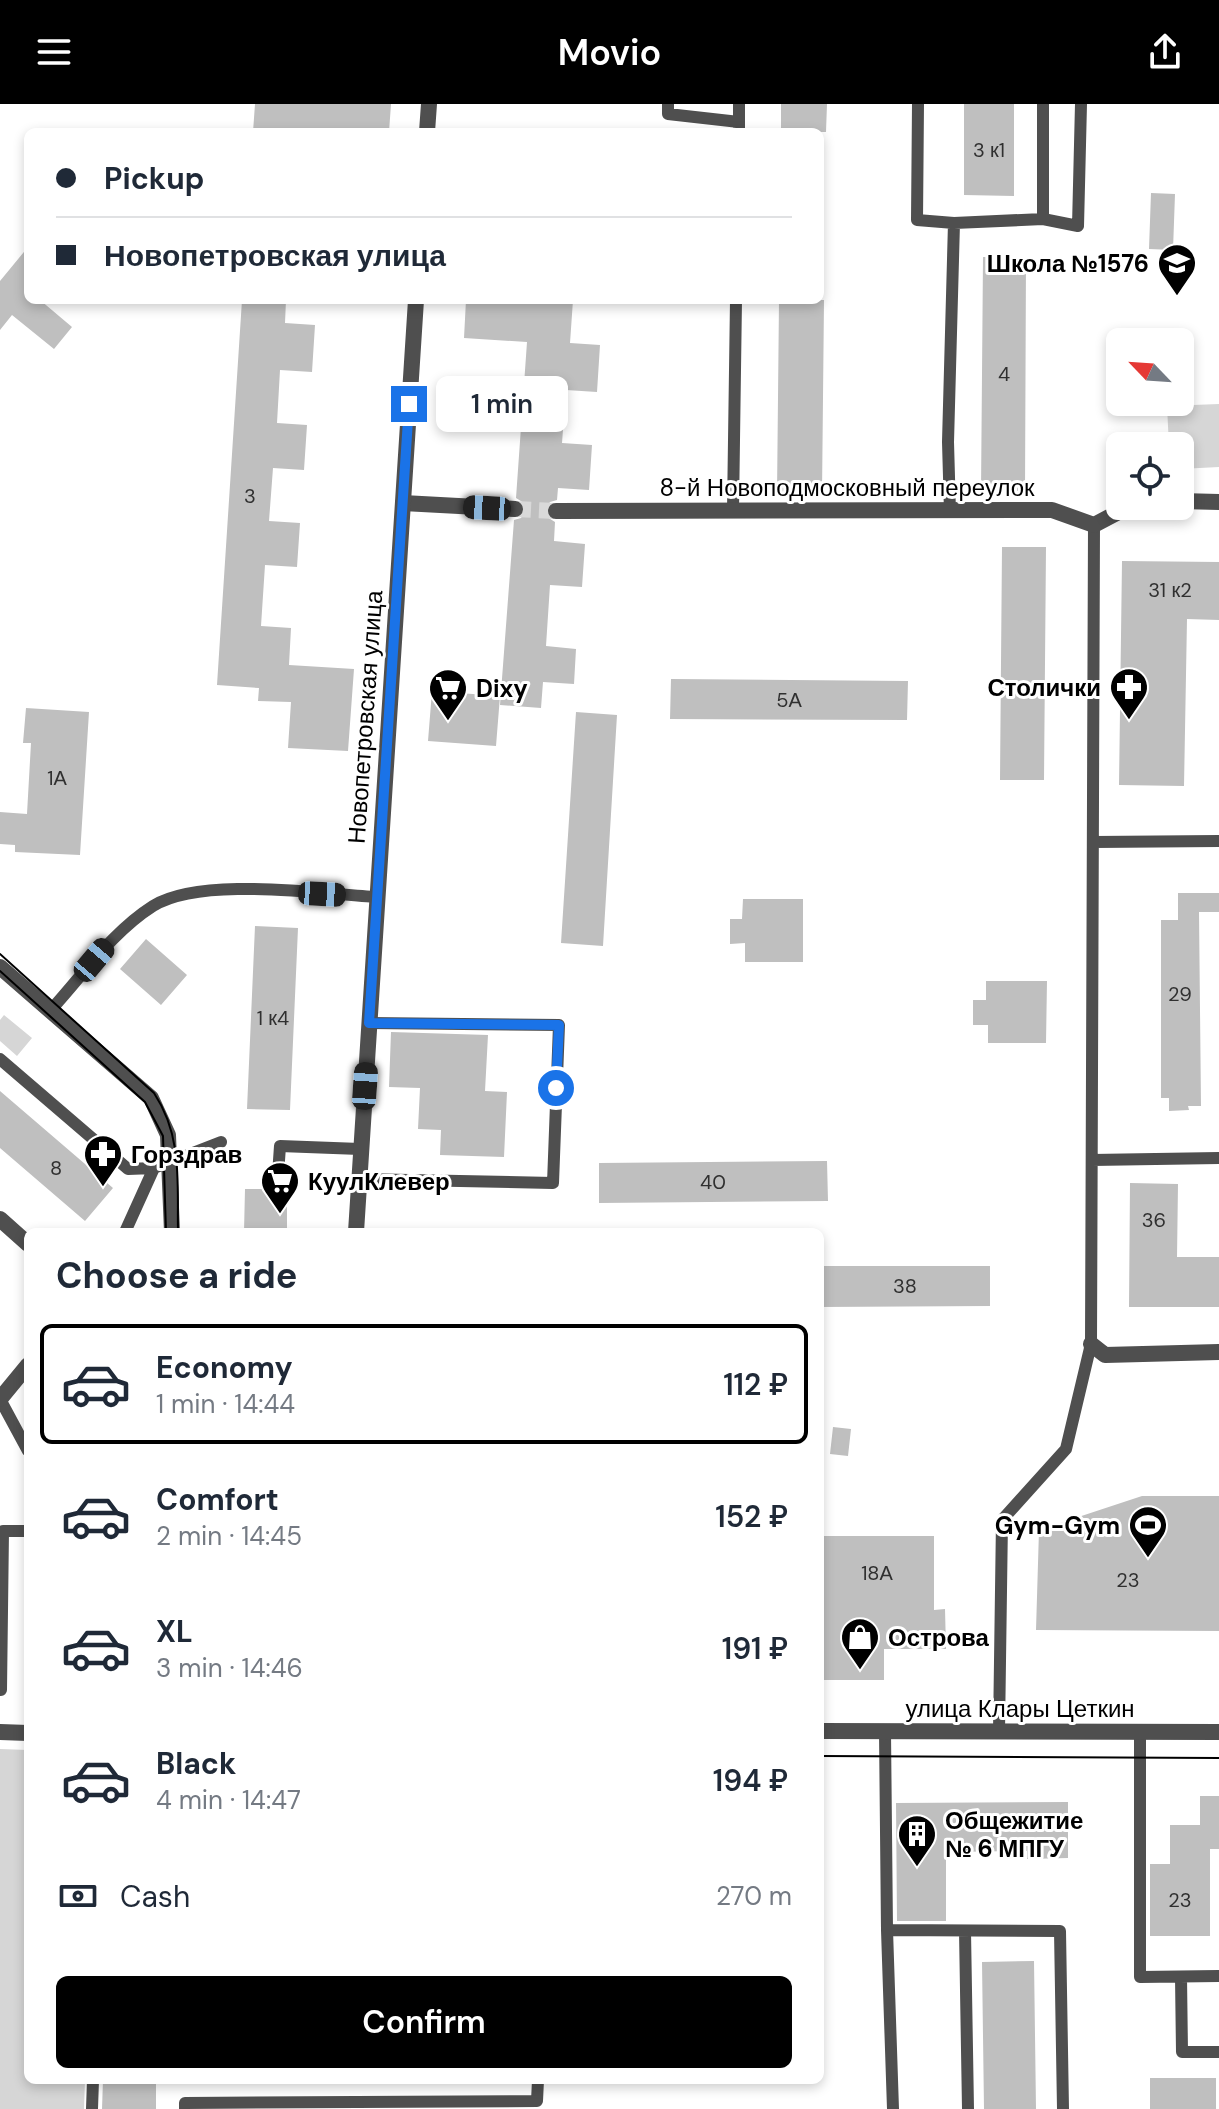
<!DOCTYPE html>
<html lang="en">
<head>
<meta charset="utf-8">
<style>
  :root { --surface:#fff; --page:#f2f2f3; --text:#1f2937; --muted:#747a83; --line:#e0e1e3; --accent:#000 }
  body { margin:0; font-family:"DM Sans",sans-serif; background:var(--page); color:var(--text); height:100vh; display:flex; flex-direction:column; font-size:30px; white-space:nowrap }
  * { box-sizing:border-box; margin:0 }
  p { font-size:26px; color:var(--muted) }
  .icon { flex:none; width:44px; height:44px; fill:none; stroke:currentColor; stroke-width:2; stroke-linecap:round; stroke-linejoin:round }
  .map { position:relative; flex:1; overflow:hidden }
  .details { position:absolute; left:24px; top:1124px; width:800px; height:856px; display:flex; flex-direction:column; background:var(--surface); border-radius:12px; box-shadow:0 4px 12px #0003 }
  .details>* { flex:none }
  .guide { position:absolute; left:24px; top:24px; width:800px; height:176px; border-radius:12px; box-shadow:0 4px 12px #0003; display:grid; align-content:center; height:176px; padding:0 32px; background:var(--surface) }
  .needle { width:52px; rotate:295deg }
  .fabs { position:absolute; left:1106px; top:224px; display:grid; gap:16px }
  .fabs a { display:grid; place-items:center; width:88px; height:88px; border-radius:12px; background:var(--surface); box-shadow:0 4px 12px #0003; font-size:40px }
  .end { position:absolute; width:36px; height:36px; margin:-18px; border:10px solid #1a73e8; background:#fff; box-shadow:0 0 0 4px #fff }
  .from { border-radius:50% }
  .bubble { position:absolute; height:56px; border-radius:12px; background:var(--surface); box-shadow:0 4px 12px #0003; font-size:26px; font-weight:600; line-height:56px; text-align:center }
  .car { position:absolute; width:24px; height:48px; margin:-24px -12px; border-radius:10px; box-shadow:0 0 6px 2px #0007; background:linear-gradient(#222 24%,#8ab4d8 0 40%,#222 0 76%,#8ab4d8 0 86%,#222 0) }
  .guide b { display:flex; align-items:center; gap:28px; height:76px; font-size:30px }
  .guide b+b { border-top:2px solid var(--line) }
  .guide i { width:20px; height:20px; background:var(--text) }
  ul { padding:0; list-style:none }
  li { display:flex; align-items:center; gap:24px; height:120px; margin:0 16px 12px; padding:0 16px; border:4px solid transparent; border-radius:12px }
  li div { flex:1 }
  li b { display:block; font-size:30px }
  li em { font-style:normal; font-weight:600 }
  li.selected { border-color:var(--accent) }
  li>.icon { width:72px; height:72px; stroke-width:1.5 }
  h2 { padding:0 32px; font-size:36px; line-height:96px }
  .pay { display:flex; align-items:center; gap:20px; height:88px; padding:0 32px; font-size:30px }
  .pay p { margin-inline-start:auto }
  .button { display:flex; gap:16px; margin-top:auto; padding:16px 32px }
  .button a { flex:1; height:92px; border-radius:12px; background:var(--accent); color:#fff; font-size:32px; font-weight:600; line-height:92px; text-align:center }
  header { display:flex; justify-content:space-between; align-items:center; height:104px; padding:0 32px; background:var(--accent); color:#fff; font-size:36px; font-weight:600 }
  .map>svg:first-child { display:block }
  .green { fill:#d6d6d6 }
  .building { fill:#bfbfbf }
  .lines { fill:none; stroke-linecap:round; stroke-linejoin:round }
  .minor-tunnel { stroke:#d9d9d9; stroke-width:16; stroke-dasharray:16 8; stroke-linecap:butt }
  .service { stroke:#4f4f4f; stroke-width:12 }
  .minor { stroke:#4f4f4f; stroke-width:16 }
  .tertiary { stroke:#4f4f4f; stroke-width:16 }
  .tram { stroke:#000; stroke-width:2 }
  .route { stroke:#1a73e8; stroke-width:10 }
  .labels { text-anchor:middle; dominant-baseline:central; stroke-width:6; stroke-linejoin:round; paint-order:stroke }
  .number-label { font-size:20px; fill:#303030 }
  .poi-label { font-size:24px; font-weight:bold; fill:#000; stroke:#fff; text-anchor:start }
  .street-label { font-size:24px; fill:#000; stroke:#fff }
</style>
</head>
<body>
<header><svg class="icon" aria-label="menu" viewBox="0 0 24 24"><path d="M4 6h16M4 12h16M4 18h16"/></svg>Movio<svg class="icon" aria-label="share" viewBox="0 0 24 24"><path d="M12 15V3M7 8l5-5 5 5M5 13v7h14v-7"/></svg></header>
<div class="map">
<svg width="1219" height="2005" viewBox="0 0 1219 2005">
  <rect width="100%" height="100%" fill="#fff"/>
  <path class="green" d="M1219 300V363L1180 365V342H1169L1167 302Z
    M4 911 32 934 17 952 0 937V916Z
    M0 1645 28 1646V1976H85L84 2005H0Z"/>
  <path class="building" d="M255 0H391L389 28H253Z
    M781 0H827L826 28H781Z
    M964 0H1014V92L964 91Z
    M1151 89 1175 90 1173 146 1149 145Z
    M28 143V196H40L72 223 54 245 12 211 0 226V177Z
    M983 153 1026 154 1025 387H981Z
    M242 196H286L285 219 315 221 312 268 280 266 277 319 307 321 304 366 273 364 269 417 300 419 297 463 265 461 261 522 291 524 289 561 354 565 348 647 288 644 291 598 258 597 259 584 217 581Z
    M466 196H573L570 239 600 241 597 288 566 286 562 339 592 341 589 386 558 384 557 396 550 398 545 406 547 413 555 418 554 437 585 440 582 483 550 481 546 542 576 545 574 580 543 578 541 604 500 601 514 416 521 414 526 406 524 399 516 394 527 238 464 234Z
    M779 196H824L822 390H777Z
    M1002 443H1046L1044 676H1000Z
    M1122 457 1219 458V516L1187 515 1184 682 1119 681Z
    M671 575 908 577 907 616 670 615Z
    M432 587 500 592 496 642 428 637Z
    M26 604 89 608 80 751 15 748V741L0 740V708L27 710 31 639H23Z
    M576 608 617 611 603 842 561 839Z
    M1178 789H1219V808H1199L1201 1002H1188L1189 1006 1169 1007V994H1161V816H1178Z
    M743 795H803V858H745V839L730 840V815H742Z
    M255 822 298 824 290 1006 247 1005Z
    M146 835 187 871 161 901 120 865Z
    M986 877H1047L1046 939H988V921H973V896H986Z
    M391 928 488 931 485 987 507 988 504 1053 440 1051 441 1026 418 1025 420 984 389 983Z
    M0 987 113 1084 85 1117 0 1044Z
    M827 1057 828 1097 599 1099V1059Z
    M1130 1079 1178 1080 1177 1153H1219V1203H1129Z
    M245 1085H287V1128H244Z
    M820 1162H990V1202L820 1203Z
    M833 1323 851 1325 848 1352 830 1350Z
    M1142 1392H1219V1527L1036 1526 1039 1426Z
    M820 1432H934V1506L945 1505 946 1545H884V1576H820Z
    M1200 1692H1219V1745H1210V1832H1150V1760H1170V1721H1200Z
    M1068 1698V1754L1027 1755V1747L946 1748V1817H897L896 1699Z
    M1034 1857 1036 2005H984L982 1858Z
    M1150 1974H1216V2005H1150Z
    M103 1976H156V2005H102Z"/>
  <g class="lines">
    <path class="minor-tunnel" d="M515 405 556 407"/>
    <path class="service" d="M668 0V10L739 18
      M918 0 917 116 954 119 948 338 950 408
      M739 28V0
      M1043 115 1078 122 1081 0
      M954 119 1043 115V0
      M733 406 736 196
      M1094 738 1219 737
      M50 907C83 871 112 828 153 802 201 772 320 790 377 793
      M0 955 128 1065 154 1064 221 1038
      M1092 1056 1219 1054
      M278 1071 280 1042 360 1045
      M359 1075 553 1079 559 921 369 919
      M125 1128 154 1064
      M0 1295 28 1347
      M1 1586 3 1427H28
      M885 1628 887 1826 1060 1827 1063 2005
      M999 1628 1002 1416 1066 1345 1091 1240 1094 421
      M1140 1629V1873L1219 1872
      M887 1826 893 2005
      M965 1827 968 2005
      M1181 1873 1182 1948H1219
      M92 2005 93 1976
      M185 2005V1999L537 1997 538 1976"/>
    <path class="minor" d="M1180 397 1219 398
      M403 399 515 405
      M556 407 1052 406 1094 421 1130 402
      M0 863 151 994 168 1031 172 1128
      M1091 1240 1105 1251 1219 1248"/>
    <path class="tertiary" d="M427 28 429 0
      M0 1115 28 1140
      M356 1128 416 196
      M0 1295 28 1261
      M820 1627 1219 1628
      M0 1628 28 1629"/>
    <path class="tram" d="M0 850 154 989C183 1033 177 1078 178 1128
      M0 867 145 998 163 1032 166 1128
      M820 1652 1219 1654"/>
  </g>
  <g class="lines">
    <path class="route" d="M409 300 369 919 559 921 556 984"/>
  </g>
  <defs>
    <symbol id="school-pin" viewBox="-11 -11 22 30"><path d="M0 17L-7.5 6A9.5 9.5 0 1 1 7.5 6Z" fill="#000" stroke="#fff"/><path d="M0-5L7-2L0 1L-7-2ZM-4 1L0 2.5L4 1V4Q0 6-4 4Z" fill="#fff"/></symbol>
    <symbol id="pharmacy-pin" viewBox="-11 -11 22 30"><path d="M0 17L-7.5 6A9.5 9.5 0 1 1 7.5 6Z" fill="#000" stroke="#fff"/><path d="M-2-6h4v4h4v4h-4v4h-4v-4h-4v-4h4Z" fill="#fff"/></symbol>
    <symbol id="supermarket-pin" viewBox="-11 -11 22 30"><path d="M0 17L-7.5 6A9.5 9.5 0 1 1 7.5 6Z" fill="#000" stroke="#fff"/><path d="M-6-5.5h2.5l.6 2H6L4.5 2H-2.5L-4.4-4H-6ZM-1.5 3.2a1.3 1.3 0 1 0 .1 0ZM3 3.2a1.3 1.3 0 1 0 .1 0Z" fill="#fff"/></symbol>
    <symbol id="stadium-pin" viewBox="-11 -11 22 30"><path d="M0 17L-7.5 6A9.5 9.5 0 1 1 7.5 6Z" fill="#000" stroke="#fff"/><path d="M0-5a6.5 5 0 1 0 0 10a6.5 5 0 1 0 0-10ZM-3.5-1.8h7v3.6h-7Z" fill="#fff"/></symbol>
    <symbol id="shop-pin" viewBox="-11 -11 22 30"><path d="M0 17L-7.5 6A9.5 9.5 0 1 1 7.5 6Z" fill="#000" stroke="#fff"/><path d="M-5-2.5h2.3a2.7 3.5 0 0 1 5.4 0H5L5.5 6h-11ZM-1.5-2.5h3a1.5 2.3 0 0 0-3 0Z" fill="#fff"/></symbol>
    <symbol id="building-pin" viewBox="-11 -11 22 30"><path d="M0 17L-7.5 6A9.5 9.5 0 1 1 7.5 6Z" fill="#000" stroke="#fff"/><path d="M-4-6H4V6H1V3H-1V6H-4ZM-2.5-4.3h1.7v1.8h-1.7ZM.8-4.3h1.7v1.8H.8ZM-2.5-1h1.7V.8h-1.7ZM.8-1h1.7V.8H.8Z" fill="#fff"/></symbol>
  </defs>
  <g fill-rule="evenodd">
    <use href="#school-pin" x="1155" y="137" width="44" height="60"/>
    <use href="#pharmacy-pin" x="1107" y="561" width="44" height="60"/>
    <use href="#supermarket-pin" x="426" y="562" width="44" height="60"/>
    <use href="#pharmacy-pin" x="81" y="1028" width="44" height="60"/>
    <use href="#supermarket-pin" x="258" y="1055" width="44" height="60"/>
    <use href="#stadium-pin" x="1126" y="1399" width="44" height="60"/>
    <use href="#shop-pin" x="838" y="1511" width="44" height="60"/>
    <use href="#building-pin" x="895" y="1708" width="44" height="60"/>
  </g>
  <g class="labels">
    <g class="number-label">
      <text x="989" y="46">3 к1</text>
      <text x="1004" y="270">4</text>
      <text x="250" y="392">3</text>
      <text x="1170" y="486">31 к2</text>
      <text x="789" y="596">5А</text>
      <text x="57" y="674">1А</text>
      <text x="1180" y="890">29</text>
      <text x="273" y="914">1 к4</text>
      <text x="56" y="1064">8</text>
      <text x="713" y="1078">40</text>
      <text x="1154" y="1116">36</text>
      <text x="905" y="1182">38</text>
      <text x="877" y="1469">18А</text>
      <text x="1128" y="1476">23</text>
      <text x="1180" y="1796">23</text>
    </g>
    <g class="poi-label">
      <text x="1149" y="159" text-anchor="end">Школа №1576</text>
      <text x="1101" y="583" text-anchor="end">Столички</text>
      <text x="476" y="584">Dixy</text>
      <text x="131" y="1050">Горздрав</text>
      <text x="308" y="1077">КуулКлевер</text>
      <text x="1120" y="1421" text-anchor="end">Gym-Gym</text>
      <text x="888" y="1533">Острова</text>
      <text x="945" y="1716">Общежитие<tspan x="945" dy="28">№ 6 МПГУ</tspan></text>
    </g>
    <g class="street-label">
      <text x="847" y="383">8-й Новоподмосковный переулок</text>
      <text transform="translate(365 613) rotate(-86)">Новопетровская улица</text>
      <text x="1020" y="1604">улица Клары Цеткин</text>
    </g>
  </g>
</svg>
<div class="fabs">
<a><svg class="needle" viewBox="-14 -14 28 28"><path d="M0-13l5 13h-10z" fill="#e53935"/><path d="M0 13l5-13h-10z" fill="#747a83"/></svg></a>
<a><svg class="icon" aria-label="locate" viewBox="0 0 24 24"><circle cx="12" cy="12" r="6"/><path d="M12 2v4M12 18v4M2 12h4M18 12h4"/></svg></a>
</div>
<i class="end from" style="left:556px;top:984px"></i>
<i class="end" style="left:409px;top:300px"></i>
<div class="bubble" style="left:436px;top:272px;width:132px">1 min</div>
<i class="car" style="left:487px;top:404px;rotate:273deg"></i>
<i class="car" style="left:322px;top:790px;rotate:93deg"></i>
<i class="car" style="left:94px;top:856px;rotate:40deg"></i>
<i class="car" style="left:365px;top:982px;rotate:4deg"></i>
<div class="guide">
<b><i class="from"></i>Pickup</b>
<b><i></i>Новопетровская улица</b>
</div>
<section class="details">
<h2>Choose a ride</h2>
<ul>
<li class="selected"><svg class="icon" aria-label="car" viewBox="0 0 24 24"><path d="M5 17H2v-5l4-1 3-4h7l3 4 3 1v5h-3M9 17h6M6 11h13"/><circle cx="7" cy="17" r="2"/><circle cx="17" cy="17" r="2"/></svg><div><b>Economy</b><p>1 min · 14:44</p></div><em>112 ₽</em></li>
<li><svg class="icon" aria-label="car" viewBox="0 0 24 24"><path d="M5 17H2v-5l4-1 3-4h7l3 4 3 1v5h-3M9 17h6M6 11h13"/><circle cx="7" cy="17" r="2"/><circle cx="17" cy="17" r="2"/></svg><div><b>Comfort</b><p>2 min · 14:45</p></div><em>152 ₽</em></li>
<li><svg class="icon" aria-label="car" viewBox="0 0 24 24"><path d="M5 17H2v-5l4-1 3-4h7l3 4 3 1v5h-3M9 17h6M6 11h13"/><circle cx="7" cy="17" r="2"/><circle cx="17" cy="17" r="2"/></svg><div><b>XL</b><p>3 min · 14:46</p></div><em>191 ₽</em></li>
<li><svg class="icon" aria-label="car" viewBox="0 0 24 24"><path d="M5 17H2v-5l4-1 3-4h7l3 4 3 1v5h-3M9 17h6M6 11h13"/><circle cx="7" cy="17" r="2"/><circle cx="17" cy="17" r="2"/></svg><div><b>Black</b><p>4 min · 14:47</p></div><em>194 ₽</em></li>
</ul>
<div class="pay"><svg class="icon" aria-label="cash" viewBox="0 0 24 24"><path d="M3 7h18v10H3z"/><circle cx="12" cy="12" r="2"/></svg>Cash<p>270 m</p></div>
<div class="button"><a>Confirm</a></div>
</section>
</div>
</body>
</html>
